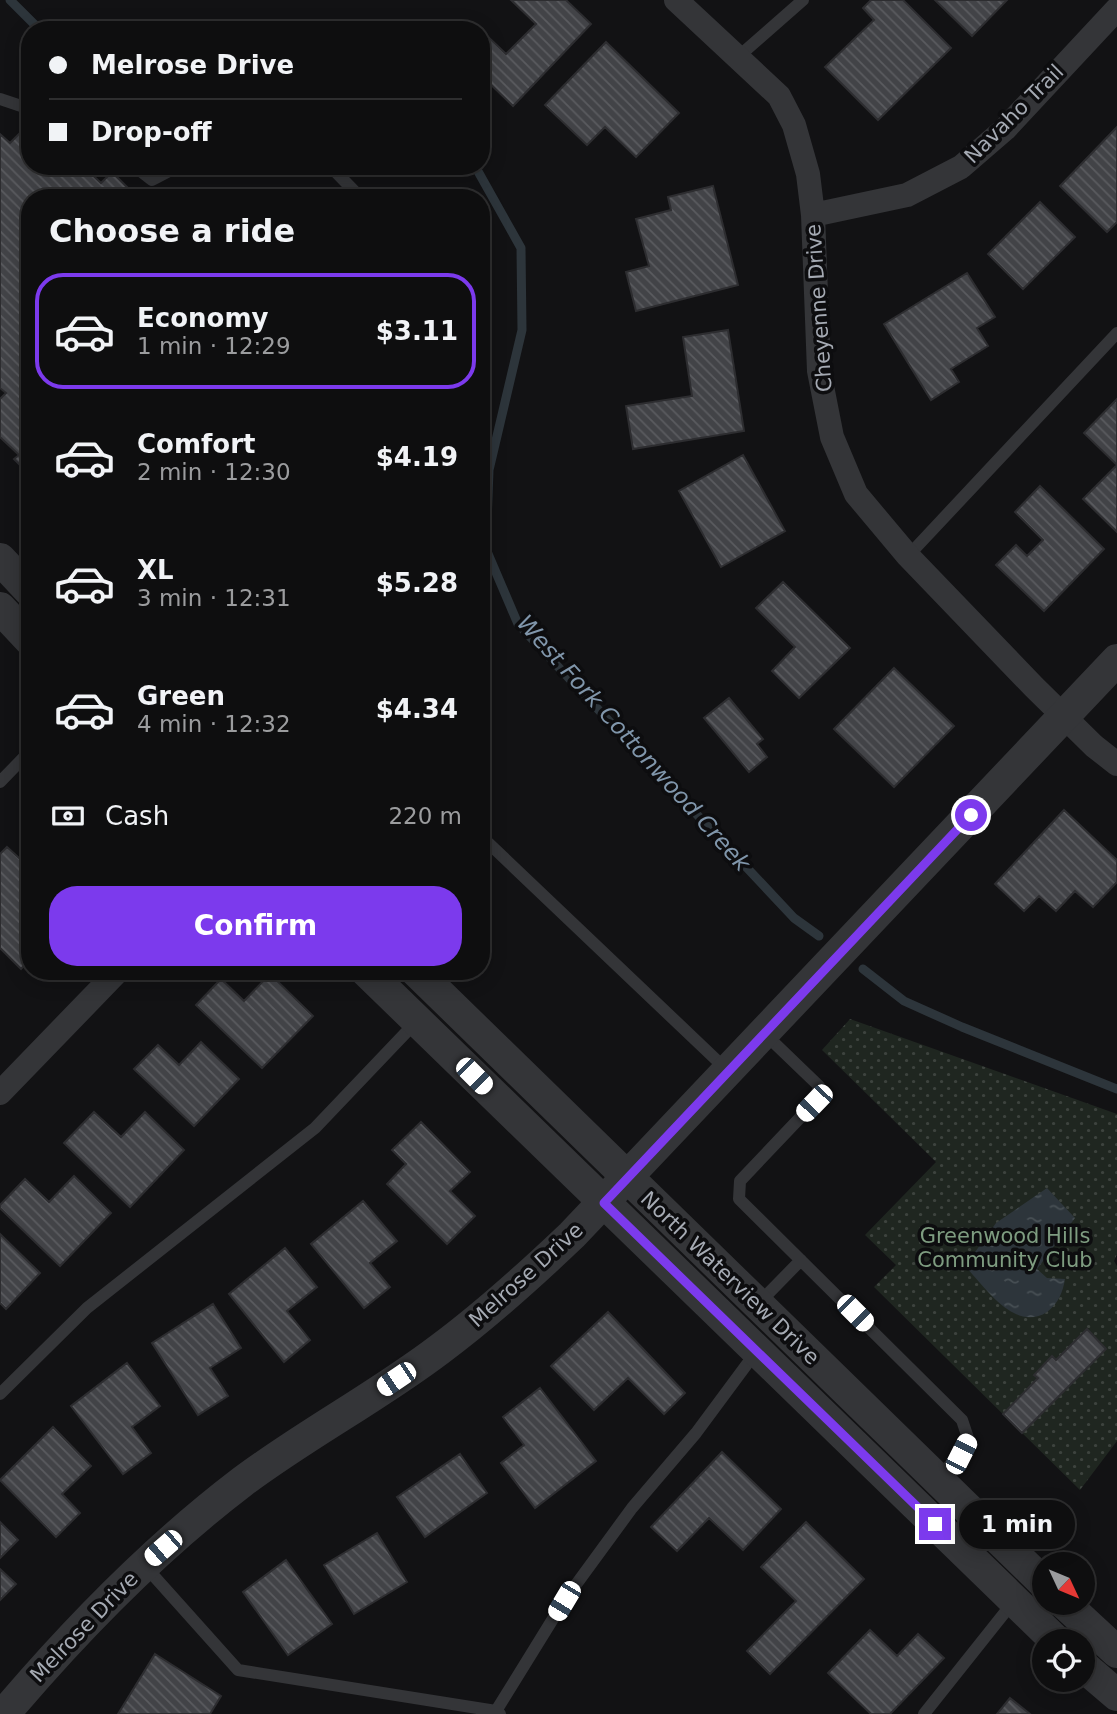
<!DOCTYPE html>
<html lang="en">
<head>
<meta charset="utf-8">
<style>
  :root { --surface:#0e0e0f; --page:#1c1c1d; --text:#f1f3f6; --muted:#9b9c9e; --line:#2e2e2f; --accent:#7c3aed }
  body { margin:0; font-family:"DejaVu Sans",sans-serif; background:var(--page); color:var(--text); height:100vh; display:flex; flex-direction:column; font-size:26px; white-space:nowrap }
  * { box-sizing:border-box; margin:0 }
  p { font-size:23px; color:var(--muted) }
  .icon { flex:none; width:38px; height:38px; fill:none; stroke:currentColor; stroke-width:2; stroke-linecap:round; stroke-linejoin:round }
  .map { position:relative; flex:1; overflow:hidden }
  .details { position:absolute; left:21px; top:189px; width:469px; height:791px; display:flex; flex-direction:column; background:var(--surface); border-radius:28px; box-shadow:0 4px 18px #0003,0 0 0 2px var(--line) }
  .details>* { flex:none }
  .banner { position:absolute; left:21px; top:21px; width:469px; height:154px; border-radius:28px; box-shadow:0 4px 18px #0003,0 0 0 2px var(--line); display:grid; align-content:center; height:154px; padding:0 28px; background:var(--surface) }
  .needle { width:46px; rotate:134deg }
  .buttons { position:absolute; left:1032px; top:1552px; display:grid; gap:14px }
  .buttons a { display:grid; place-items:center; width:63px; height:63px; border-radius:50%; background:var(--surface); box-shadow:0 4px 18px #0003,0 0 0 2px var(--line); font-size:35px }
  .end { position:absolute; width:32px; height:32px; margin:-16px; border:9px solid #7c3aed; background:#fff; box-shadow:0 0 0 4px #fff }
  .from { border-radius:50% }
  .bubble { position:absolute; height:49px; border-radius:24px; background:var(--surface); box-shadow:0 4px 18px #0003,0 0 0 2px var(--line); font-size:23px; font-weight:700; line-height:49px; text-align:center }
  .car { position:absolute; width:21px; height:42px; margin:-21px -10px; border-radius:9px; box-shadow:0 0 5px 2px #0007; background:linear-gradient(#fff 24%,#345 0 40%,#fff 0 76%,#345 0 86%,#fff 0) }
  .banner b { display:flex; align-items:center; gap:24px; height:66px; font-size:26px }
  .banner b+b { border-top:2px solid var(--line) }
  .banner i { width:18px; height:18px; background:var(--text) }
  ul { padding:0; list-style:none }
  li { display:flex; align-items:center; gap:21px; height:116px; margin:0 14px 10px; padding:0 14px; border:4px solid transparent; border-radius:28px }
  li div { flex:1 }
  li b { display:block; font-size:26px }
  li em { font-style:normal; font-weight:700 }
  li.selected { border-color:var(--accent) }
  li>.icon { width:63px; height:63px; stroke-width:1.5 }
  h2 { padding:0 28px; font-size:32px; line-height:84px }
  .pay { display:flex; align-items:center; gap:18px; height:77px; padding:0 28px; font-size:26px }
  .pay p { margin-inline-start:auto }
  .button { display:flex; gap:14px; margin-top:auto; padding:14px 28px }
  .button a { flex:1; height:80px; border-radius:28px; background:var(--accent); color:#fff; font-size:28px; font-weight:700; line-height:80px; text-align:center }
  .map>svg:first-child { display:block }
  .park { fill:url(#park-dots) }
  .water { fill:url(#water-ripples) }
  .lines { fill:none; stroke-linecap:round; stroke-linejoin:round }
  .stream { stroke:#2d353b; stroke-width:9 }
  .building { fill:url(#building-back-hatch); stroke:#2d2d30; stroke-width:2 }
  .service { stroke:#343538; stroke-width:12 }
  .minor { stroke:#343538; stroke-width:24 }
  .tertiary { stroke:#343538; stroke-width:32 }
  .route { stroke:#7c3aed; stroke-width:9 }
  .labels { text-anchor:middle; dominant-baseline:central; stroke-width:7; stroke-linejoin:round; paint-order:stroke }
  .street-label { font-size:21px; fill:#a5aab3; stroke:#0d0d0f }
  .park-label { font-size:21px; fill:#7e9c80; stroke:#0d0d0f }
  .water-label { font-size:23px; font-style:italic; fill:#8096ab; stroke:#0d0d0f }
</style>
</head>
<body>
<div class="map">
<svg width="1117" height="1714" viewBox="0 0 1117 1714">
  <defs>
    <pattern id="park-dots" width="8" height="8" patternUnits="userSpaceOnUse" patternTransform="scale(1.75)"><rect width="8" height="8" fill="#1f2620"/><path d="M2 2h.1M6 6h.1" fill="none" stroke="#3d433e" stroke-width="1.8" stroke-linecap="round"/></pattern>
    <pattern id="water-ripples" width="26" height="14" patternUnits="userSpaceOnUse" patternTransform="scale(1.75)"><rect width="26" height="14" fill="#2d353b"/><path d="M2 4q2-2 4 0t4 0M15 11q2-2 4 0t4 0" fill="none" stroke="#485055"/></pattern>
    <pattern id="building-back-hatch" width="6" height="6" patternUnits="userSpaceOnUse" patternTransform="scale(1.75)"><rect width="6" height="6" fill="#424347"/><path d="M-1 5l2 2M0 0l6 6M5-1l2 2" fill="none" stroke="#5a5b5f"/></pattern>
  </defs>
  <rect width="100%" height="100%" fill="#121214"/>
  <path class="park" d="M850 1019 1117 1114V1254L1114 1261 1117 1266V1441L1080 1490 874 1287 896 1265 865 1235 936 1162 822 1050Z"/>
  <path class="water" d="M1047 1188 1075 1218 1037 1269 1047 1278 1065 1279C1063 1292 1058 1304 1047 1312 1015 1333 985 1287 965 1266L996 1223Z"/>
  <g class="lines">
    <path class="stream" d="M10 0 40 30
      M475 166 521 248 522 330 489 470 486 549 518 624 794 918 819 936
      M863 969 904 1001 962 1027 1117 1089"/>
  </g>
  <path class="building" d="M511 0H566L591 24 513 106 481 75V30L506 54 536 24Z
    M871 0H903L951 48 878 120 825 67 874 20 863 8Z
    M935 0H1007L972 36Z
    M606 42 679 113 636 157 605 127 587 145 545 105Z
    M1117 127V222L1107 232 1060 186Z
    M25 128 30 133V166H83L101 183 112 172 138 198H30V475L14 459 19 455 0 437V399L6 393 0 388V134L10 143Z
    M713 186 738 285 636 311 626 272 649 266 636 219 671 210 668 197Z
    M1040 202 1075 237 1023 289 988 254Z
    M967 273 995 317 977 328 988 346 951 369 959 382 931 400 884 324Z
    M728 330 744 431 633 449 626 406 692 396 683 337Z
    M1117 399V532L1083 499 1117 465 1084 433Z
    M743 455 785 531 721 567 679 491Z
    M1040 486 1104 549 1044 611 996 565 1016 545 1027 556 1043 540 1015 512Z
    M783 582 850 648 799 698 772 671 795 647 756 608Z
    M894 668 954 726 894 787 834 729Z
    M729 698 763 739 757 744 767 757 749 772 704 718Z
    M1064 810 1117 860V882L1093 907 1075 891 1056 911 1039 896 1024 911 995 884Z
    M7 847 30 868V905L27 909 30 912V959L21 969 0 948V854Z
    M270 974 313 1016 262 1068 196 1005 221 979 244 1001Z
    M201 1042 239 1079 194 1126 134 1069 158 1045 179 1065Z
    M94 1112 121 1137 145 1112 184 1150 130 1207 64 1143Z
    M421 1122 470 1172 450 1191 475 1216 447 1244 387 1184 406 1164 392 1150Z
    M74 1176 111 1213 60 1266 0 1208V1205L25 1179 49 1202Z
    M363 1201 397 1241 370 1263 390 1287 364 1308 311 1244Z
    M0 1234 40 1273 6 1309 0 1303Z
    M285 1248 317 1287 287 1311 310 1340 284 1362 229 1294Z
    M213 1304 241 1348 210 1368 228 1396 198 1415 152 1343Z
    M608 1312 685 1393 664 1414 628 1378 594 1410 551 1366Z
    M1087 1329 1106 1349 1022 1433 1003 1414 1038 1378 1034 1375 1052 1356 1056 1360Z
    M127 1363 160 1406 132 1427 151 1453 123 1474 71 1406Z
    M540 1388 596 1461 535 1508 501 1463 524 1445 503 1417Z
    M53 1427 91 1466 62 1494 80 1513 56 1537 0 1480Z
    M722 1452 781 1509 743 1550 709 1518 677 1551 651 1527Z
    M460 1454 487 1493 425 1537 397 1497Z
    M0 1522 18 1540 0 1558Z
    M806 1522 864 1579 770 1674 747 1651 796 1601 761 1567Z
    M377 1533 407 1582 354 1614 324 1565Z
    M286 1560 332 1624 288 1655 243 1592Z
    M0 1569 16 1584 0 1600Z
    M870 1630 897 1656 918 1634 944 1658 890 1714H871L828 1673Z
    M155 1654 221 1696 210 1714H118Z
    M1010 1698 1030 1714H997Z"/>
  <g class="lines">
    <path class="service" d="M738 57 803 0
      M0 99 30 109
      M134 166 152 180 179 166
      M330 166 361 198
      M908 556 1117 333
      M0 782 30 751
      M481 836 728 1071
      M764 1033 819 1086 814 1103 740 1181 739 1199 962 1420 968 1438 961 1454 936 1479
      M757 1305 801 1260
      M0 1394 87 1308 315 1128 416 1022
      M144 1565 238 1670 496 1711 500 1714
      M496 1711 564 1601 632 1508 696 1433 756 1352
      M924 1714 1014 1601"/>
    <path class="minor" d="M676 0 779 96 794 125 808 174 813 215 819 371 832 437 856 494 908 556 1034 687 1094 746 1117 764
      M813 215 907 195 961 167 1005 129 1117 9
      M0 1093 118 971"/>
    <path class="tertiary" d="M0 559 30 591
      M0 608 30 640
      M366 971 1057 1642
      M416 971 1045 1584
      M1064 1603 1117 1652
      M1083 1666 1117 1695
      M4 1714C76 1629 154 1549 242 1482 306 1434 377 1397 440 1349 487 1314 530 1275 572 1235L1117 660"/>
  </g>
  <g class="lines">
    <path class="route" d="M935 1524 604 1203 971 815"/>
  </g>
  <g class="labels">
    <g class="street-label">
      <text transform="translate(1014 114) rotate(-45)">Navaho Trail</text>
      <text transform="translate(819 308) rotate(-94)">Cheyenne Drive</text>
      <text transform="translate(526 1275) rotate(-42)">Melrose Drive</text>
      <text transform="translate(730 1278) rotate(44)">North Waterview Drive</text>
      <text transform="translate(84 1627) rotate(-46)">Melrose Drive</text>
    </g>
    <g class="park-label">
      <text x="1005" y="1236">Greenwood Hills<tspan x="1005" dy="24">Community Club</tspan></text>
    </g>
    <g class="water-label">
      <text transform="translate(634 743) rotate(48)">West Fork Cottonwood Creek</text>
    </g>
  </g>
</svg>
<div class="buttons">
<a><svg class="needle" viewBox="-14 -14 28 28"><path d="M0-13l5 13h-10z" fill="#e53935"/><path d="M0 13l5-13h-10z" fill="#9b9c9e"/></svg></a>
<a><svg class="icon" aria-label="locate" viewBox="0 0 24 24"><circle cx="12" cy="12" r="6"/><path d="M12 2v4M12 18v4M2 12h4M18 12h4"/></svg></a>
</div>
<i class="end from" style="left:971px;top:815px"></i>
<i class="end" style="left:935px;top:1524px"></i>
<div class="bubble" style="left:959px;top:1500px;width:116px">1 min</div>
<i class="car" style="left:474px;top:1076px;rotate:135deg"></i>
<i class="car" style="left:814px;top:1103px;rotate:224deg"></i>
<i class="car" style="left:855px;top:1313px;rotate:135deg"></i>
<i class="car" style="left:396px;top:1379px;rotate:236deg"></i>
<i class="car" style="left:961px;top:1454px;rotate:27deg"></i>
<i class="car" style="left:163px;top:1548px;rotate:229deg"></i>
<i class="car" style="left:564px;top:1601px;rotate:211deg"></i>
<div class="banner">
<b><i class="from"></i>Melrose Drive</b>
<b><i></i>Drop-off</b>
</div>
<section class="details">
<h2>Choose a ride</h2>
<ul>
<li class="selected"><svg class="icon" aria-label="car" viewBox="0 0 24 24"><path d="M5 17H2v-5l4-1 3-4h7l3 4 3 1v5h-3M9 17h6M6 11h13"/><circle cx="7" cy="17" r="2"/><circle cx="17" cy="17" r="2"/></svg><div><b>Economy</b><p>1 min · 12:29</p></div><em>$3.11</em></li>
<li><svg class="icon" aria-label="car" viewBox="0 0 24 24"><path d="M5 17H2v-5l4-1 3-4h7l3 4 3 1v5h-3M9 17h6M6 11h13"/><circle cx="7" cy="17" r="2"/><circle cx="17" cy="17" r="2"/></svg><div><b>Comfort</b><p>2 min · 12:30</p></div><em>$4.19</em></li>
<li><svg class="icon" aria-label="car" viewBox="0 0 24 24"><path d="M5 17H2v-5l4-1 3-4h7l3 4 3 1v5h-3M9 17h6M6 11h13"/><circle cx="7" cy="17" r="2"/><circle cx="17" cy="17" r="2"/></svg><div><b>XL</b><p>3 min · 12:31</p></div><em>$5.28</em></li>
<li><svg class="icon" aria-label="car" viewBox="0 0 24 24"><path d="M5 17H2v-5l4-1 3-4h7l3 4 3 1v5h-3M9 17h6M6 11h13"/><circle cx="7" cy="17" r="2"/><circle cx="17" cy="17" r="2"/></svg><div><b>Green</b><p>4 min · 12:32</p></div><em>$4.34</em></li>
</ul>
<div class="pay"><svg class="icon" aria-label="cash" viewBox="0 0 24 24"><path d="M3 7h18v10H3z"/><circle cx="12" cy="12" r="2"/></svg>Cash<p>220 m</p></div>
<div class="button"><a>Confirm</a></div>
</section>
</div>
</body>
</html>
